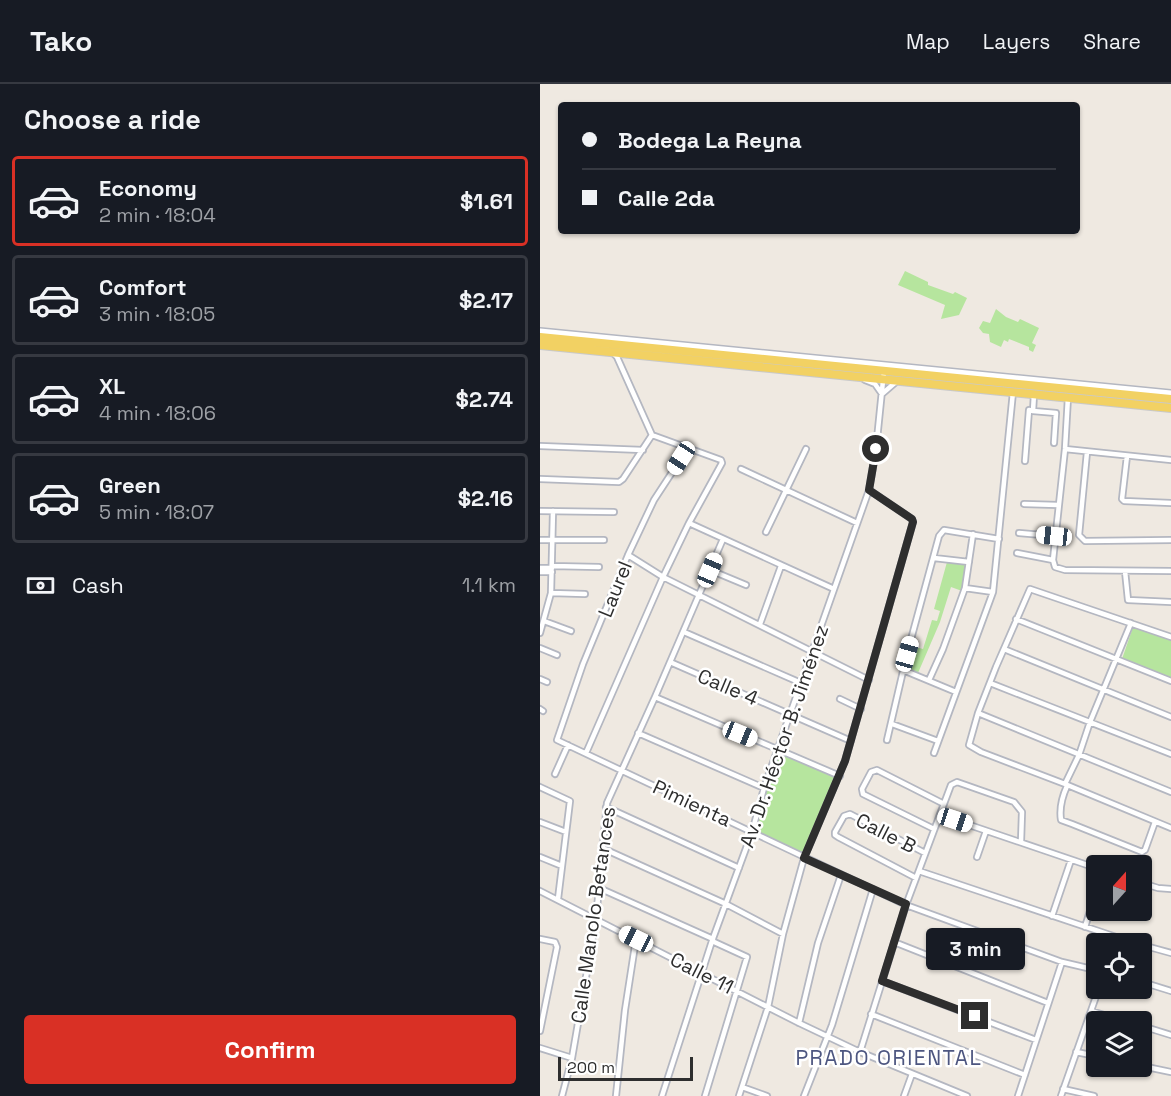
<!DOCTYPE html>
<html lang="en">
<head>
<meta charset="utf-8">
<style>
  :root { --surface:#171b24; --page:#242831; --text:#f1f3f6; --muted:#9ea1a6; --line:#363941; --accent:#d93025 }
  body { margin:0; font-family:"Space Grotesk",sans-serif; background:var(--page); color:var(--text); height:100vh; display:flex; flex-direction:column; font-size:22px; white-space:nowrap }
  * { box-sizing:border-box; margin:0 }
  p { font-size:20px; color:var(--muted) }
  .icon { flex:none; width:33px; height:33px; fill:none; stroke:currentColor; stroke-width:2; stroke-linecap:round; stroke-linejoin:round }
  .map { position:relative; flex:1; overflow:hidden }
  .drawer { display:flex; flex-direction:column; background:var(--surface); width:540px }
  .drawer>* { flex:none }
  .banner { position:absolute; left:18px; top:18px; width:522px; height:132px; border-radius:6px; box-shadow:0 2px 4px #0004; display:grid; align-content:center; height:132px; padding:0 24px; background:var(--surface) }
  .needle { width:39px; rotate:21deg }
  .buttons { position:absolute; left:546px; top:771px; display:grid; gap:12px }
  .buttons a { display:grid; place-items:center; width:66px; height:66px; border-radius:6px; background:var(--surface); box-shadow:0 2px 4px #0004; font-size:30px }
  .scale { position:absolute; left:18px; bottom:15px; width:135px; box-sizing:border-box; padding-left:6px; border:3px solid #2e2e2e; border-top:0; font-size:16px; line-height:21px; white-space:nowrap; color:#2e2e2e; -webkit-text-stroke:4px #fff; paint-order:stroke }
  .end { position:absolute; width:27px; height:27px; margin:-14px; border:8px solid #2e2e2e; background:#fff; box-shadow:0 0 0 3px #fff }
  .from { border-radius:50% }
  .bubble { position:absolute; height:42px; border-radius:6px; background:var(--surface); box-shadow:0 2px 4px #0004; font-size:20px; font-weight:800; line-height:42px; text-align:center }
  .car { position:absolute; width:18px; height:36px; margin:-18px -9px; border-radius:8px; box-shadow:0 0 4px 2px #0007; background:linear-gradient(#fff 24%,#345 0 40%,#fff 0 76%,#345 0 86%,#fff 0) }
  .banner b { display:flex; align-items:center; gap:21px; height:57px; font-size:22px }
  .banner b+b { border-top:2px solid var(--line) }
  .banner i { width:15px; height:15px; background:var(--text) }
  ul { padding:0; list-style:none }
  li { display:flex; align-items:center; gap:18px; height:90px; margin:0 12px 9px; padding:0 12px; border:3px solid var(--line); border-radius:6px }
  li div { flex:1 }
  li b { display:block; font-size:22px }
  li em { font-style:normal; font-weight:800 }
  li.active { border-color:var(--accent) }
  li>.icon { width:54px; height:54px; stroke-width:1.5 }
  h2 { padding:0 24px; font-size:27px; line-height:72px }
  .pay { display:flex; align-items:center; gap:15px; height:66px; padding:0 24px; font-size:22px }
  .pay p { margin-inline-start:auto }
  .action { display:flex; gap:12px; margin-top:auto; padding:12px 24px }
  .action a { flex:1; height:69px; border-radius:6px; background:var(--accent); color:#fff; font-size:24px; font-weight:800; line-height:69px; text-align:center }
  header { display:flex; align-items:center; gap:36px; box-sizing:border-box; height:84px; padding:0 30px; background:var(--surface); border-bottom:2px solid var(--line) }
  header strong { font-size:28px }
  nav { display:flex; gap:33px; margin-inline-start:auto; font-size:21px }
  main { display:flex; flex:1; min-height:0 }
  .map>svg:first-child { display:block }
  .green { fill:#b6e59e }
  .lines { fill:none; stroke-linecap:round; stroke-linejoin:round }
  .street-casing { stroke:#b4b7c1; stroke-width:8 }
  .secondary-casing { stroke:#b4b7c1; stroke-width:10 }
  .primary-casing { stroke:#c9c9c9; stroke-width:10 }
  .street { stroke:#fff; stroke-width:4.5 }
  .secondary { stroke:#fff; stroke-width:7 }
  .primary { stroke:#f2d163; stroke-width:8 }
  .route { stroke:#2e2e2e; stroke-width:8 }
  .labels { text-anchor:middle; dominant-baseline:central; stroke-width:5; stroke-linejoin:round; paint-order:stroke }
  .street-label { font-size:20px; fill:#2e2e2e; stroke:#fff }
  .neighbourhood-label { font-size:21px; letter-spacing:1.5px; fill:#4d5680; stroke:#fff }
</style>
</head>
<body>
<header>
<strong>Tako</strong>
<nav><a>Map</a><a>Layers</a><a>Share</a></nav>
</header>
<main>
<section class="drawer">
<h2>Choose a ride</h2>
<ul>
<li class="active"><svg class="icon" aria-label="car" viewBox="0 0 24 24"><path d="M5 17H2v-5l4-1 3-4h7l3 4 3 1v5h-3M9 17h6M6 11h13"/><circle cx="7" cy="17" r="2"/><circle cx="17" cy="17" r="2"/></svg><div><b>Economy</b><p>2 min · 18:04</p></div><em>$1.61</em></li>
<li><svg class="icon" aria-label="car" viewBox="0 0 24 24"><path d="M5 17H2v-5l4-1 3-4h7l3 4 3 1v5h-3M9 17h6M6 11h13"/><circle cx="7" cy="17" r="2"/><circle cx="17" cy="17" r="2"/></svg><div><b>Comfort</b><p>3 min · 18:05</p></div><em>$2.17</em></li>
<li><svg class="icon" aria-label="car" viewBox="0 0 24 24"><path d="M5 17H2v-5l4-1 3-4h7l3 4 3 1v5h-3M9 17h6M6 11h13"/><circle cx="7" cy="17" r="2"/><circle cx="17" cy="17" r="2"/></svg><div><b>XL</b><p>4 min · 18:06</p></div><em>$2.74</em></li>
<li><svg class="icon" aria-label="car" viewBox="0 0 24 24"><path d="M5 17H2v-5l4-1 3-4h7l3 4 3 1v5h-3M9 17h6M6 11h13"/><circle cx="7" cy="17" r="2"/><circle cx="17" cy="17" r="2"/></svg><div><b>Green</b><p>5 min · 18:07</p></div><em>$2.16</em></li>
</ul>
<div class="pay"><svg class="icon" aria-label="cash" viewBox="0 0 24 24"><path d="M3 7h18v10H3z"/><circle cx="12" cy="12" r="2"/></svg>Cash<p>1.1 km</p></div>
<div class="action"><a>Confirm</a></div>
</section>
<div class="map">
<svg width="631" height="1012" viewBox="0 0 631 1012">
  <rect width="100%" height="100%" fill="#efe9e1"/>
  <path class="green" d="M365 187 388 198V201L413 210 415 208 427 214 419 231 401 235 405 221 358 201Z
    M456 225 466 233 478 238 480 235 499 244 492 259 496 261 493 268 489 266V263L469 255 468 258 464 256 461 263 450 258 449 250 443 249 439 244 443 237 450 239Z
    M407 478 426 480 425 499 422 507 411 503 400 538 378 589 367 584 372 562 383 565 392 536 397 537 400 527 394 525Z
    M593 543 631 555V595L582 575Z
    M239 669 298 691 263 769 212 746Z"/>
  <g class="lines">
    <defs>
      <path id="street" d="M325 296 335 300 342 310 357 297
        M494 310 493 327 516 329 514 359
        M528 313 525 365 513 476 515 483 525 486 631 487
        M0 362 103 366
        M148 364 114 416 88 471 43 580 17 656 366 821 522 878 556 886
        M525 365 631 376
        M547 368 539 451 545 457 631 456
        M587 372 582 415 584 417 631 419
        M485 377 489 326 493 327
        M201 385 317 439
        M0 395 79 398 83 395 112 351
        M484 420 518 421
        M0 427 74 428
        M149 439 294 505
        M226 448 266 365
        M479 449 514 452
        M0 456H64
        M477 469 513 476
        M88 471 123 493 329 596
        M394 474 429 478
        M12 482 59 483
        M0 484H12
        M170 486 206 501
        M585 487 588 516 631 518
        M0 488H12
        M425 504 453 508
        M11 509 45 510
        M476 535 631 597
        M4 537 31 547
        M220 540 241 482
        M144 548 261 599
        M0 549 11 509 13 427
        M631 553 490 505 456 583 438 629 429 661 441 668 525 700 631 744
        M0 564 17 571
        M464 565 631 633
        M130 578 311 657
        M363 586 416 608
        M0 595 7 598
        M389 596 403 565 425 504 433 450
        M450 599 631 670
        M115 613 300 692
        M300 615 321 625
        M0 625 3 627
        M438 629 631 708
        M352 640 398 657
        M98 649 224 704
        M347 656 367 570 399 452 404 446 459 455
        M46 669 123 493 149 439 182 379 181 376 112 351 77 273 72 268
        M394 669 453 508 473 308
        M15 690 28 661
        M525 700 539 671 550 638 591 539
        M527 702C522 713 519 723 521 736L532 740 602 768 605 766 615 738
        M0 703 30 717 18 815
        M66 723 199 784
        M400 731 556 784
        M0 738 26 748
        M394 745 323 710 322 705 331 688 337 686 404 720
        M62 764 186 820 243 850
        M0 773 22 782
        M437 773 446 747
        M379 787 597 860
        M376 794 298 753 295 751V748L304 732 310 730 385 769
        M602 799 618 804 631 805
        M59 804 173 855
        M0 807 259 939 320 968 427 1012
        M512 832 531 776
        M545 843 556 808
        M0 855 15 858 17 863 0 947
        M354 858 508 919
        M602 861 631 869
        M342 897 496 956
        M602 898 631 907
        M551 927 587 938
        M331 930 485 991
        M259 939 278 859 301 791
        M602 942 631 951
        M0 964 32 974
        M320 968 366 821 411 701 417 698 474 718 482 728 481 758
        M536 968 556 972
        M602 982 631 988
        M202 1003 227 1012
        M523 1005 554 1012
        M22 1012 32 974 56 835 67 719 115 613 183 455
        M76 1012 85 926 96 855
        M122 1012 172 857 212 748 224 704 329 406 336 365 344 287
        M165 1012 207 873 172 857
        M199 1012 228 923 243 850 264 774 305 677 373 438 372 435 329 406
        M264 1012 292 941 333 805
        M364 1012 372 990
        M478 1012 522 878
        M521 1012 559 904"/>
      <path id="secondary" d="M0 248 631 310"/>
      <path id="primary" d="M0 253 631 315
        M0 261 631 324"/>
    </defs>
    <use href="#street" class="street-casing"/>
    <use href="#secondary" class="secondary-casing"/>
    <use href="#primary" class="primary-casing"/>
    <use href="#street" class="street"/>
    <use href="#secondary" class="secondary"/>
    <use href="#primary" class="primary"/>
  </g>
  <g class="lines">
    <path class="route" d="M336 365 329 406 372 435 373 438 305 677 264 774 366 820 342 897 435 932"/>
  </g>
  <g class="labels">
    <g class="street-label">
      <text transform="translate(75 505) rotate(-68)">Laurel</text>
      <text transform="translate(188 603) rotate(23)">Calle 4</text>
      <text transform="translate(244 652) rotate(-71)">Av. Dr. Héctor B. Jiménez</text>
      <text transform="translate(152 719) rotate(25)">Pimienta</text>
      <text transform="translate(346 749) rotate(27)">Calle B</text>
      <text transform="translate(53 831) rotate(-82)">Calle Manolo Betances</text>
      <text transform="translate(162 889) rotate(27)">Calle 11</text>
    </g>
    <g class="neighbourhood-label">
      <text x="349" y="973">PRADO ORIENTAL</text>
    </g>
  </g>
</svg>
<div class="buttons">
<a><svg class="needle" viewBox="-14 -14 28 28"><path d="M0-13l5 13h-10z" fill="#e53935"/><path d="M0 13l5-13h-10z" fill="#9ea1a6"/></svg></a>
<a><svg class="icon" aria-label="locate" viewBox="0 0 24 24"><circle cx="12" cy="12" r="6"/><path d="M12 2v4M12 18v4M2 12h4M18 12h4"/></svg></a>
<a><svg class="icon" aria-label="layers" viewBox="0 0 24 24"><path d="M12 4l9 5-9 5-9-5zM3 14l9 5 9-5"/></svg></a>
</div>
<div class="scale">200 m</div>
<i class="end from" style="left:336px;top:365px"></i>
<i class="end" style="left:435px;top:932px"></i>
<div class="bubble" style="left:386px;top:844px;width:99px">3 min</div>
<i class="car" style="left:141px;top:374px;rotate:213deg"></i>
<i class="car" style="left:514px;top:452px;rotate:276deg"></i>
<i class="car" style="left:170px;top:486px;rotate:23deg"></i>
<i class="car" style="left:367px;top:570px;rotate:16deg"></i>
<i class="car" style="left:200px;top:650px;rotate:112deg"></i>
<i class="car" style="left:415px;top:736px;rotate:108deg"></i>
<i class="car" style="left:96px;top:855px;rotate:296deg"></i>
<div class="banner">
<b><i class="from"></i>Bodega La Reyna</b>
<b><i></i>Calle 2da</b>
</div>
</div>
</main>
</body>
</html>
